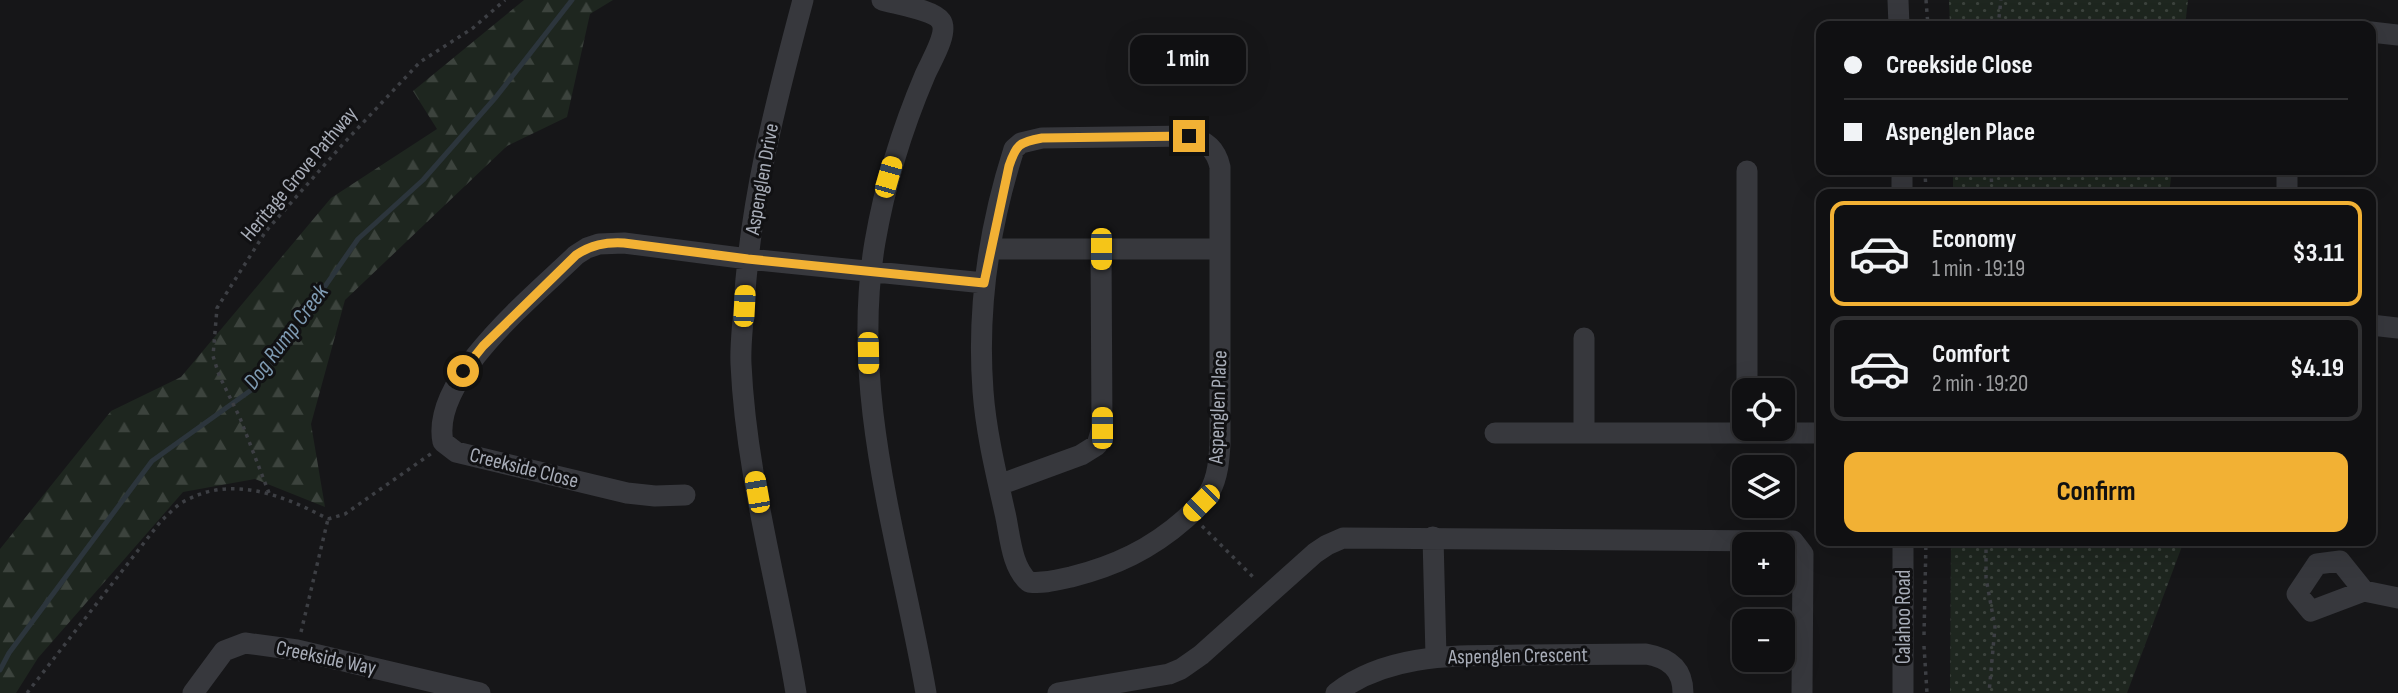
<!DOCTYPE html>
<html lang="en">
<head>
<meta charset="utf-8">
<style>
  :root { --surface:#101012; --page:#1e1e20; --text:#f1f3f6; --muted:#9c9d9f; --line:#303032; --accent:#f2b134 }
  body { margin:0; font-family:"Sofia Sans Condensed",sans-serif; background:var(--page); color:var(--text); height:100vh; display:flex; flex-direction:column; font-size:26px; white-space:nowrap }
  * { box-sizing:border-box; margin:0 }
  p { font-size:23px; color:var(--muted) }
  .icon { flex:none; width:38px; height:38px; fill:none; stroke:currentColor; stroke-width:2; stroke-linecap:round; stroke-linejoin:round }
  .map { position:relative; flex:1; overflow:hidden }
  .panel { position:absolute; left:1816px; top:189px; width:560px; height:357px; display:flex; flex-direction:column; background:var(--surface); border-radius:14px; box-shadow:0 7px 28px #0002,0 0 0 2px var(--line) }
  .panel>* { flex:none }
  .guide { position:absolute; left:1816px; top:21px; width:560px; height:154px; border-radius:14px; box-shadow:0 7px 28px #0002,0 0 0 2px var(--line); display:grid; align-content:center; height:154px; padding:0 28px; background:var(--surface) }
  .fabs { position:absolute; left:1732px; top:378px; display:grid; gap:14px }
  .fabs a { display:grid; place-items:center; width:63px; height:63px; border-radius:14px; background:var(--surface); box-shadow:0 7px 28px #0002,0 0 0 2px var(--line); font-size:35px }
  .end { position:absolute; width:32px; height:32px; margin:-16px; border:9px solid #f2b134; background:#111; box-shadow:0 0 0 4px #111 }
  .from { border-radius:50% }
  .bubble { position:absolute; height:49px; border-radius:14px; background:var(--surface); box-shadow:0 7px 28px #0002,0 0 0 2px var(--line); font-size:23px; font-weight:700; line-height:49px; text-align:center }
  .car { position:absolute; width:21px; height:42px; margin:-21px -10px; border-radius:9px; box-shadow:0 0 5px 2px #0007; background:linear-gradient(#f5c518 24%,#345 0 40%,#f5c518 0 76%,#345 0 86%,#f5c518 0) }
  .guide b { display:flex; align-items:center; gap:24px; height:66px; font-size:26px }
  .guide b+b { border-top:2px solid var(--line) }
  .guide i { width:18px; height:18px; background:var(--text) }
  ul { padding:12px 0 0; list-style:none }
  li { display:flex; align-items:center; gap:21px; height:105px; margin:0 14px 10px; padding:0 14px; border:4px solid var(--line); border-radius:14px }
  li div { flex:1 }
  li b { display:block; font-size:26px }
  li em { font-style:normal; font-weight:700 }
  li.active { border-color:var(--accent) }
  li>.icon { width:63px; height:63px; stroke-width:1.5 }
  .button { display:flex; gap:14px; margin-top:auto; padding:14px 28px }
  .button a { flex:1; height:80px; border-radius:14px; background:var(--accent); color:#111; font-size:28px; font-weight:700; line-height:80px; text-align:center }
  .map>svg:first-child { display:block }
  .grass { fill:url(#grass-dots) }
  .forest { fill:url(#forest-firs) }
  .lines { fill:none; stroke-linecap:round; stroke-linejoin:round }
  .stream { stroke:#2c353c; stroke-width:5 }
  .path { stroke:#3d3f44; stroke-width:3.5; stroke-dasharray:3.5 5; stroke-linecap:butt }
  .minor { stroke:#37383d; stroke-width:21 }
  .route { stroke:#f2b134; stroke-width:9 }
  .labels { text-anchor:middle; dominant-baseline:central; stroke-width:6; stroke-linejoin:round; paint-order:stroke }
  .street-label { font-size:21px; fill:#a8adb8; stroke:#111113 }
  .water-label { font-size:23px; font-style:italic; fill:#7f9bb3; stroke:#111113 }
</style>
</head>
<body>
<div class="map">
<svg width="2398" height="693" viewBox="0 0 2398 693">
  <defs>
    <pattern id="grass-dots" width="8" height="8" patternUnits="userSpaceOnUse" patternTransform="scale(1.75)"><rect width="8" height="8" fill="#1e261f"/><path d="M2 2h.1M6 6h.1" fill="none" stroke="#3c433d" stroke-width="1.8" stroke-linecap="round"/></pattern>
    <pattern id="forest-firs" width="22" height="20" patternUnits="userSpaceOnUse" patternTransform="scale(1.75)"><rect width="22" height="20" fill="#1e261f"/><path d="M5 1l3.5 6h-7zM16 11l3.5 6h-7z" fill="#3c433d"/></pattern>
  </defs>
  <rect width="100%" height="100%" fill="#161618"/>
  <path class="grass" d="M1949 0H2188L2185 26H1950Z
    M1953 170H2172L2169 194H1953Z
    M1951 541H2184L2127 693H1950Z"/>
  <path class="forest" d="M524 0H613L590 14 567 117 507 146 345 300 311 424 325 507 255 479 183 492 38 658 16 693H0V549L111 411 181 377 331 198 437 129 413 91Z"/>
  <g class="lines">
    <path class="stream" d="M0 670 9 653 152 461 254 388 358 239 423 180 496 97 572 0"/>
    <path class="path" d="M1926 0 1928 26
      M1998 26 2001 0
      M1925 170 1926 194
      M1991 170 1992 194
      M269 493 240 418 219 375 213 356 217 308 266 231 343 144 420 62 473 28 505 0
      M328 519 345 514 432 453
      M1202 526 1256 580
      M1986 541V578L1995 627 1989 693
      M301 632 328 519
      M1924 635 1926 541
      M1924 646 1927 693
      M27 693 161 521C169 514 177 504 187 500 233 475 285 496 328 519"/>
    <path class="minor" d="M882 0C895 4 934 10 941 21 949 33 930 63 925 75 902 129 885 184 875 242 849 395 900 544 926 693
      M1898 0 1899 26
      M2371 32 2398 35
      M1189 136C1206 141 1216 149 1220 167V444C1219 460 1218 476 1210 491 1204 502 1194 511 1185 519 1151 549 1115 566 1071 577 1057 580 1043 584 1029 582 1011 567 1010 534 1005 513 996 473 986 432 983 391 977 310 989 227 1014 149L1021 143 1042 138Z
      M1902 170V194
      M2287 170V194
      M1747 171V390
      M990 249H1220
      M2371 325 2398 328
      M1584 338V433
      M1495 433H1822
      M999 485 1081 455 1097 445 1102 428 1101 249
      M685 495 655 496 627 493 456 452 443 442C430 379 534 296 576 255L587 248 599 244 624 243 748 259 984 283
      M1433 537 1436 657
      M2364 591 2340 561 2317 564 2297 594 2311 611 2364 591 2398 598
      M193 693 224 651 245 643 297 650 480 693
      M796 693C778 583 746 476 741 364 740 345 743 325 744 306 750 201 776 101 803 0
      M1058 693 1169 674 1181 669 1201 655 1315 553 1327 545 1343 538 1793 541 1803 554 1802 693
      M1336 693C1390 652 1459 656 1523 655 1564 655 1605 654 1646 654 1669 658 1683 669 1683 693
      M1903 693V541"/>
  </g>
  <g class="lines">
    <path class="route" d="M463 371 483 346 576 255C591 245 605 242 624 243L748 259 984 283 1009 166C1016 145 1019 142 1042 138L1189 136"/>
  </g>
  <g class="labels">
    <g class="street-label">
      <text transform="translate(299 174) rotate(-50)">Heritage Grove Pathway</text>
      <text transform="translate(762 179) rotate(-80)">Aspenglen Drive</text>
      <text transform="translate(1218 407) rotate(-88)">Aspenglen Place</text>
      <text transform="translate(524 468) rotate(14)">Creekside Close</text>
      <text transform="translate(1903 617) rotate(-90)">Calahoo Road</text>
      <text transform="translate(1518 656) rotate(-1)">Aspenglen Crescent</text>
      <text transform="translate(326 658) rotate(12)">Creekside Way</text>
    </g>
    <g class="water-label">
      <text transform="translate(286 337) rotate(-53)">Dog Rump Creek</text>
    </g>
  </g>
</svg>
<div class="fabs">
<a><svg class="icon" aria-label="locate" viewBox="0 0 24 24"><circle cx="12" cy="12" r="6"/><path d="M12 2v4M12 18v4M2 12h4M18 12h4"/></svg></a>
<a><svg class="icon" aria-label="layers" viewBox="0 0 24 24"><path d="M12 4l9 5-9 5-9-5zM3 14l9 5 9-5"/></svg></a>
<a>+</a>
<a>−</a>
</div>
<i class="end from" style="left:463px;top:371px"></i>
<i class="end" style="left:1189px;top:136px"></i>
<div class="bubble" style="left:1130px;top:35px;width:116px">1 min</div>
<i class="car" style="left:888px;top:177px;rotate:16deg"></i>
<i class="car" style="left:1101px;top:249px;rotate:180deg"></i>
<i class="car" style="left:744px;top:306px;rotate:3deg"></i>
<i class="car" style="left:868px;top:353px;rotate:179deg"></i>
<i class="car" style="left:1102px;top:428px;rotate:0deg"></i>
<i class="car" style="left:757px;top:492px;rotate:350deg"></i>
<i class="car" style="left:1201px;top:503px;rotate:225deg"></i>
<div class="guide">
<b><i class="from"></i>Creekside Close</b>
<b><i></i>Aspenglen Place</b>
</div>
<section class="panel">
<ul>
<li class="active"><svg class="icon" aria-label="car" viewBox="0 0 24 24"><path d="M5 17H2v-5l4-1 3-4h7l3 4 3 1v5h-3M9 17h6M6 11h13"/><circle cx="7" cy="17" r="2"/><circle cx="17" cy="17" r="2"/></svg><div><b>Economy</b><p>1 min · 19:19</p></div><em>$3.11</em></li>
<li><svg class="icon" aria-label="car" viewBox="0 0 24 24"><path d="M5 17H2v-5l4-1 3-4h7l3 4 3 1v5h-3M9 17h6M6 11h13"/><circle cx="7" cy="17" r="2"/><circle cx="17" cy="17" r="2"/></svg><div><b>Comfort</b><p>2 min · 19:20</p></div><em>$4.19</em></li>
</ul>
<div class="button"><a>Confirm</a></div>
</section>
</div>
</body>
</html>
